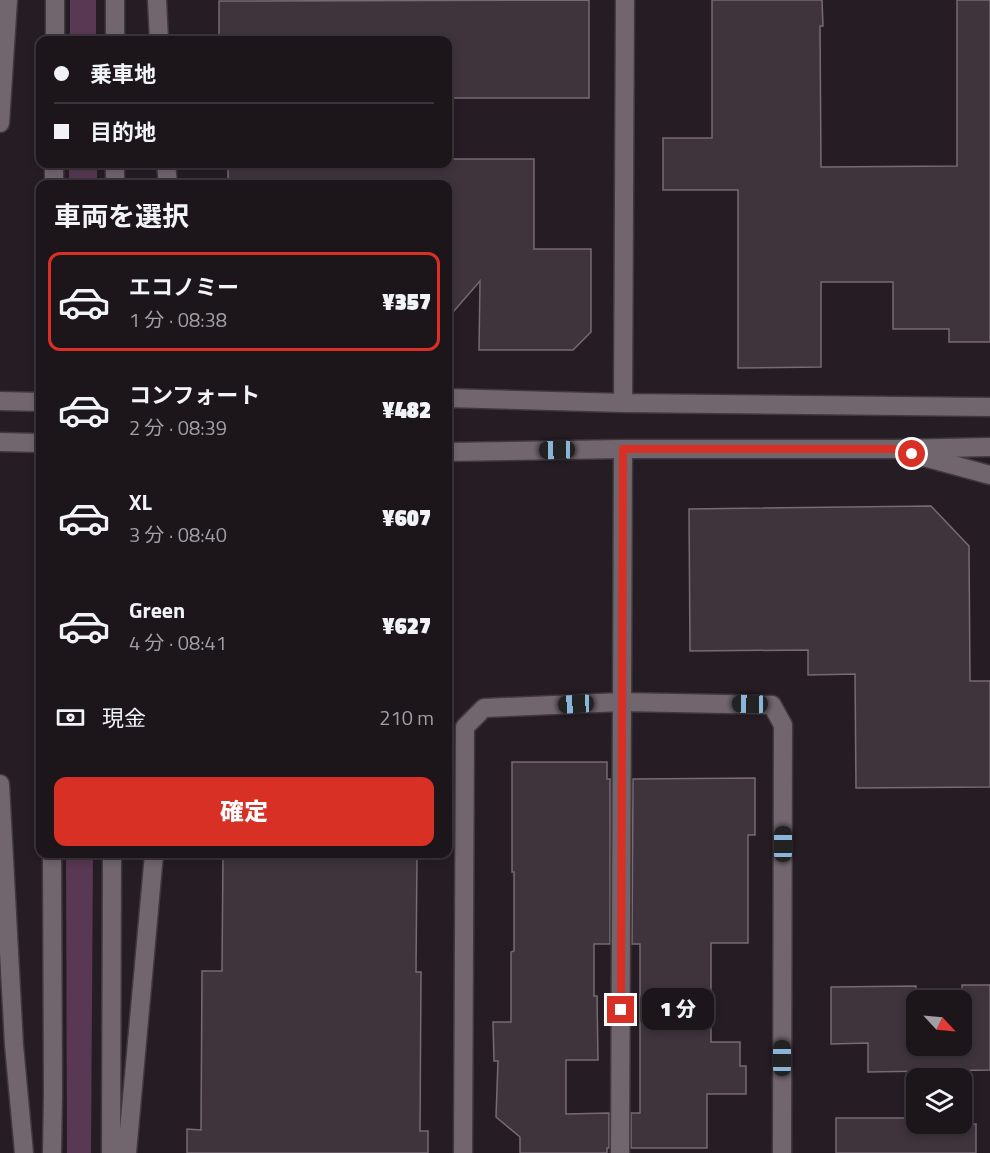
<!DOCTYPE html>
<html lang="ja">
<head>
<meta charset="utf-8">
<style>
  :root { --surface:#1c161b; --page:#251f24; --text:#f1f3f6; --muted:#a09fa3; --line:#3a353a; --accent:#d93025 }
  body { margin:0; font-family:"Titillium Web","Noto Sans JP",sans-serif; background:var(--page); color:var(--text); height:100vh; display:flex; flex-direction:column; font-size:22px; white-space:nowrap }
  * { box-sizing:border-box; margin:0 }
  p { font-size:20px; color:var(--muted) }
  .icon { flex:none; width:33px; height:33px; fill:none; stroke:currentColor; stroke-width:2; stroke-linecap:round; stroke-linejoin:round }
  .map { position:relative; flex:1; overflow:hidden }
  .panel { position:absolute; left:36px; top:180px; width:416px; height:678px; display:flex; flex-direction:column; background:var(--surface); border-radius:12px; box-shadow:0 3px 9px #0003,0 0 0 2px var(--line) }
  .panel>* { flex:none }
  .top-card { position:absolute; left:36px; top:36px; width:416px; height:132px; border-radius:12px; box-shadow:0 3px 9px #0003,0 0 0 2px var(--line); display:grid; align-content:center; height:132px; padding:0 18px; background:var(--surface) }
  .needle { width:39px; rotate:116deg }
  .buttons { position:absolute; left:906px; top:990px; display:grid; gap:12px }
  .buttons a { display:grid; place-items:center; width:66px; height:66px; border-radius:12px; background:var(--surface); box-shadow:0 3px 9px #0003,0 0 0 2px var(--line); font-size:30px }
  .end { position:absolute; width:27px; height:27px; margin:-14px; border:8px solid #d93025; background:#fff; box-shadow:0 0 0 3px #fff }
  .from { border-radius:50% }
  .bubble { position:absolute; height:42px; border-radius:12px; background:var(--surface); box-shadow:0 3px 9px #0003,0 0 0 2px var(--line); font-size:20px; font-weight:800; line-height:42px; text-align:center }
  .car { position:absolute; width:18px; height:36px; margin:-18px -9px; border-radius:8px; box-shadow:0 0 4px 2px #0007; background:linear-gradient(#222 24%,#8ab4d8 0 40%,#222 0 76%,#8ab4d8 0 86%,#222 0) }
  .top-card b { display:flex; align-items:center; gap:21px; height:57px; font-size:22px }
  .top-card b+b { border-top:2px solid var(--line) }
  .top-card i { width:15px; height:15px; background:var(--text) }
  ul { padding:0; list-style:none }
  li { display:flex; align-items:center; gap:18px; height:99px; margin:0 12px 9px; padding:0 6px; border:3px solid transparent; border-radius:12px }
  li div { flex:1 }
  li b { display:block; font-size:22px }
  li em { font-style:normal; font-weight:800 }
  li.current { border-color:var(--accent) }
  li>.icon { width:54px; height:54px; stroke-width:1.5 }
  h2 { padding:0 18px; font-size:27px; line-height:72px }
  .pay { display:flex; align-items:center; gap:15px; height:66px; padding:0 18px; font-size:22px }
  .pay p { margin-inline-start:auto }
  .action { display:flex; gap:12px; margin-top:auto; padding:12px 18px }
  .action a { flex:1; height:69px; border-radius:12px; background:var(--accent); color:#fff; font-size:24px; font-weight:800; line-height:69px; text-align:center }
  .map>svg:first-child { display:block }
  .green { fill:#583852 }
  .building { fill:#3f343c; stroke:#766a73; stroke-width:1.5 }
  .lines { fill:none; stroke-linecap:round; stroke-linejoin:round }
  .street-casing { stroke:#40383f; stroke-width:21 }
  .secondary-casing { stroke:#40383f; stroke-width:21 }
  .street { stroke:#71656e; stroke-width:18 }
  .secondary { stroke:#71656e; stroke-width:18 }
  .route { stroke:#d93025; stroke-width:8 }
</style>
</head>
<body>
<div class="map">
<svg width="990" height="1153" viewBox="0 0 990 1153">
  <rect width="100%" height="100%" fill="#261d24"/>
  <path class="green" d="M70 0H96V40H70Z
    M69 164H97V184H69Z
    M66 854H93L91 1153H67Z"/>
  <path class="building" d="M589 0V98H447V40H219V1Z
    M712 0H822L823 26H820L821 167 957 166V0H990V342H949V329H893V282H821V367L738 368V190H663V138H712Z
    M447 159H534V249H591V332L573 350H479L480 281 447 319V184H228V164H447Z
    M931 506 969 546 970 681H990V787L856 788 855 674 808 675V650L690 651 689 509Z
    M512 762H607V779H610V944H594V996H597L598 1060H566V1114L609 1113V1148H607V1153H520V1137L496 1117 498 1061H494L493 1022H511V952L514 951V872H512Z
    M755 778V835H748V943H711V1042H740V1066H746V1094H707V1148H631V1113H640V944H632L633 779Z
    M223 854H417L416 972H421L420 1131H428V1153H187V1129L201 1130 202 971H222Z
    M962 985H990V1070L868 1072V1043L831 1044V987L916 986V1046H962Z
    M836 1118H916V1124H976V1153H836Z"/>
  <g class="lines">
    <defs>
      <path id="street" d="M902 451 990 475
        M620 1153 622 702"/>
      <path id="secondary" d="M115 0V40
        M157 0 159 40
        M55 40V0
        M0 123 8 0
        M115 164V184
        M166 164 168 184
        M54 184V164
        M447 398 623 403 990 407
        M0 401 40 402
        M623 403 625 0
        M0 442 40 443
        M447 452 623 449H893L990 447
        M622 702 772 705 783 725 782 1153
        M0 784 14 1045 24 1153
        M52 854 53 1094 52 1153
        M111 1153 112 854
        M127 1153 154 854
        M463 1153 465 727 484 708 622 702 623 449"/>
    </defs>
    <use href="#street" class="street-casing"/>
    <use href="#secondary" class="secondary-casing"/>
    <use href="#street" class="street"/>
    <use href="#secondary" class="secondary"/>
  </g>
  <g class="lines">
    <path class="route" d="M621 1010 623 449H893L912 454"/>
  </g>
</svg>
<div class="buttons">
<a><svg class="needle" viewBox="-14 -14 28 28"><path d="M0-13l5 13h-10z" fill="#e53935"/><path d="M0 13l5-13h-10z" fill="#a09fa3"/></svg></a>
<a><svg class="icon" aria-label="layers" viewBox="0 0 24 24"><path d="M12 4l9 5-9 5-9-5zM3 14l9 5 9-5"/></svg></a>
</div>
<i class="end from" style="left:912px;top:454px"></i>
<i class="end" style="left:621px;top:1010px"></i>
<div class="bubble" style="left:642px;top:988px;width:72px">1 分</div>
<i class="car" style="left:557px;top:450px;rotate:269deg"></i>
<i class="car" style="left:576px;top:704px;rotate:267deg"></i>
<i class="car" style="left:750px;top:704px;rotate:271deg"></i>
<i class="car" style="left:783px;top:844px;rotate:0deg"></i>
<i class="car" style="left:782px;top:1058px;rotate:0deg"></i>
<div class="top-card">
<b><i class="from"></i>乗車地</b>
<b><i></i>目的地</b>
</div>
<section class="panel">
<h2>車両を選択</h2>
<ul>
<li class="current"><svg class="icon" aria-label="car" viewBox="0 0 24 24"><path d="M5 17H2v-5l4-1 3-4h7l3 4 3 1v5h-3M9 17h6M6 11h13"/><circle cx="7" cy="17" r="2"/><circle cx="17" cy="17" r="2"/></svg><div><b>エコノミー</b><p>1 分 · 08:38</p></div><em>¥357</em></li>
<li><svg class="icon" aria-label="car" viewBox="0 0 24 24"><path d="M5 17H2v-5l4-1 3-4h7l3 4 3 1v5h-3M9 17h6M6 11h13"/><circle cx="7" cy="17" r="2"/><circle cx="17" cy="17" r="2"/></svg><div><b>コンフォート</b><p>2 分 · 08:39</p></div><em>¥482</em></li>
<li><svg class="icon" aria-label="car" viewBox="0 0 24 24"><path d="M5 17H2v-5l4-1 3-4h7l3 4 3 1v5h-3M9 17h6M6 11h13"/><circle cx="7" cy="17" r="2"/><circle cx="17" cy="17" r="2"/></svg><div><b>XL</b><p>3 分 · 08:40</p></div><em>¥607</em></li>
<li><svg class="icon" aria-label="car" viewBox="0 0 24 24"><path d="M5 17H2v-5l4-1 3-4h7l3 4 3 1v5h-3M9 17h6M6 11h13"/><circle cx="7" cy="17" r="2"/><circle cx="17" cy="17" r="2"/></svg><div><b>Green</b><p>4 分 · 08:41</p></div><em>¥627</em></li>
</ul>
<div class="pay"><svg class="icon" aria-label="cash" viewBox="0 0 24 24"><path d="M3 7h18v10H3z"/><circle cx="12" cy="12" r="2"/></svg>現金<p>210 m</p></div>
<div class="action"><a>確定</a></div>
</section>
</div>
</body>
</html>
